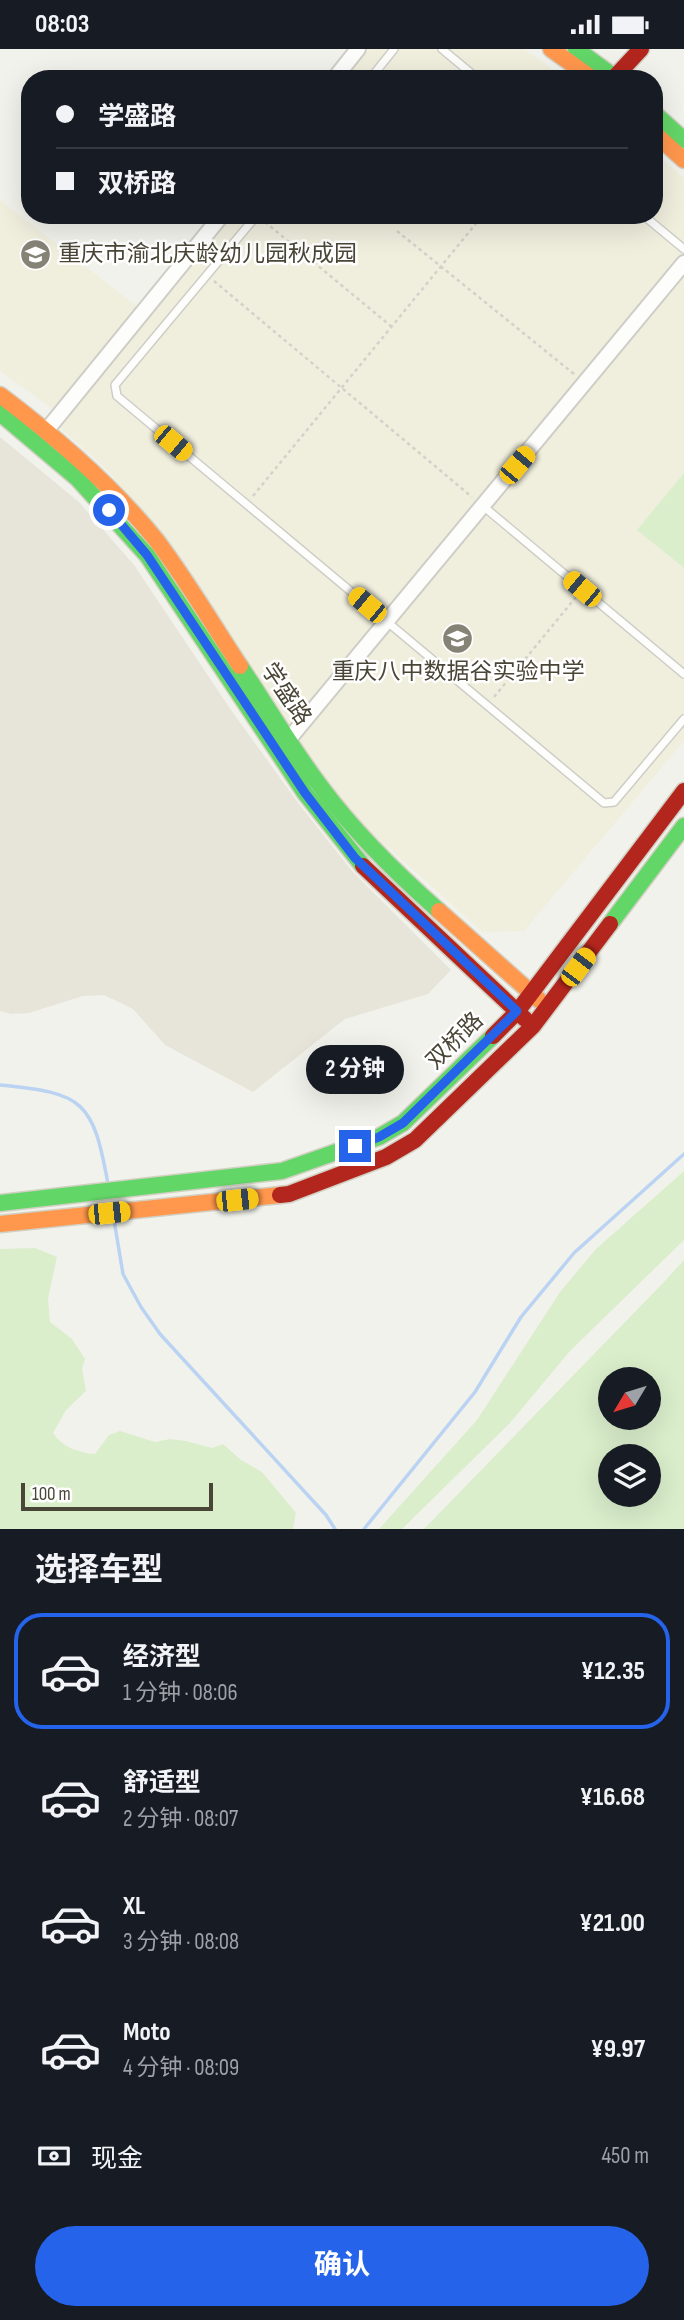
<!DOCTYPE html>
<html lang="zh">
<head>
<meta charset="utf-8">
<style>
  :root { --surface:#171b24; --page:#20242c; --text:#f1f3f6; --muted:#9ea1a6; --line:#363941; --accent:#2563eb }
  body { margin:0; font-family:"Sofia Sans Condensed","Noto Sans SC",sans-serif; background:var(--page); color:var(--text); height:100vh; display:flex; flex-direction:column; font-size:26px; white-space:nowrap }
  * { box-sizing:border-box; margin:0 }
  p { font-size:23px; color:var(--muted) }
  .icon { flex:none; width:38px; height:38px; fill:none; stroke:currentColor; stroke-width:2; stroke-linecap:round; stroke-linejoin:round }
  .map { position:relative; height:1480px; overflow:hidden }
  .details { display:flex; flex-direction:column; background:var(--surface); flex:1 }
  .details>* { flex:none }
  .guide { position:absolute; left:21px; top:21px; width:642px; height:154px; border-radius:28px; box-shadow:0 7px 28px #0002; display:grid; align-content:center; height:154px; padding:0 35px; background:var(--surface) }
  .needle { width:46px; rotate:232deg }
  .controls { position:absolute; left:598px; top:1318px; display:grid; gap:14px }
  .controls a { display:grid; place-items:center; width:63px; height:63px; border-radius:50%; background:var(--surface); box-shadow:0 7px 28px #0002; font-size:35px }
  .scale { position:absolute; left:21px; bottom:18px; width:192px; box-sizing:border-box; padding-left:7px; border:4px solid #4a4637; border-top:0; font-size:19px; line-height:24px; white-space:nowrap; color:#4a4637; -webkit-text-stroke:5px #fff; paint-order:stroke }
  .end { position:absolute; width:32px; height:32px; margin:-16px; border:9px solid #2563eb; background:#fff; box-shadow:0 0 0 4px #fff }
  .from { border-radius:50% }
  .bubble { position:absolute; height:49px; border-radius:24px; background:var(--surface); box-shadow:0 7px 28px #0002; font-size:23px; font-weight:700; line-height:49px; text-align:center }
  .car { position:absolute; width:21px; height:42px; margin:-21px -10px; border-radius:9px; box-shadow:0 0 5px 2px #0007; background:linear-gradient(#f5c518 24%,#345 0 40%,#f5c518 0 76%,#345 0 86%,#f5c518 0) }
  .guide b { display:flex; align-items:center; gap:24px; height:66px; font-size:26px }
  .guide b+b { border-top:2px solid var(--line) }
  .guide i { width:18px; height:18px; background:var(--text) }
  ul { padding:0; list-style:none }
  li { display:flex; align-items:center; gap:21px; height:116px; margin:0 14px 10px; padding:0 21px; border:4px solid transparent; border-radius:28px }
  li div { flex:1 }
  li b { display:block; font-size:26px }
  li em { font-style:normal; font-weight:700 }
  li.on { border-color:var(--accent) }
  li>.icon { width:63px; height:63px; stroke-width:1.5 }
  h2 { padding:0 35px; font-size:32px; line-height:84px }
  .pay { display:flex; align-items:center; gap:18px; height:77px; padding:0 35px; font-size:26px }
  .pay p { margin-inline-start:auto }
  .action { display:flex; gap:14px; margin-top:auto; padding:14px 35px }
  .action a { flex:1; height:80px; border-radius:42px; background:var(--accent); color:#fff; font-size:28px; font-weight:700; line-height:80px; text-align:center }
  .status { display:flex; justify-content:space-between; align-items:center; height:49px; padding:0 35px; background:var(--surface); direction:ltr }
  .status svg { height:19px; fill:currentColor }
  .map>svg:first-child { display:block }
  .residential { fill:#e7e5d9 }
  .education { fill:#f0efde }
  .green { fill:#daeecb; fill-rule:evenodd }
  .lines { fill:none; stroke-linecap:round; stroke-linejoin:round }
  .stream { stroke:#bbd3f2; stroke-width:3.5 }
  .lane-casing { stroke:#cecdc6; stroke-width:10 }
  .street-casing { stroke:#cecdc6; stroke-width:18 }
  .fast-casing { stroke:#d2d0c3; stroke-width:19 }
  .slow-casing { stroke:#d2d0c3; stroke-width:19 }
  .jam-casing { stroke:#d2d0c3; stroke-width:19 }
  .path { stroke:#d2d2ca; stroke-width:2.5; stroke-dasharray:3.5 3.5; stroke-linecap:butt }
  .lane { stroke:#fdfdfc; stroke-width:7 }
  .street { stroke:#fdfdfc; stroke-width:14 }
  .fast { stroke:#63d668; stroke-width:16 }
  .slow { stroke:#ff974d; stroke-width:16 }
  .jam { stroke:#b3261e; stroke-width:16 }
  .route { stroke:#2563eb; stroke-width:9 }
  .labels { text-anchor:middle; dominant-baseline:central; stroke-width:5; stroke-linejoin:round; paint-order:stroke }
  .poi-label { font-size:23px; fill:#4a4637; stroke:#fff; text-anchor:start }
  .street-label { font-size:23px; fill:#4a4637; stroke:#fff }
</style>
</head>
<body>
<div class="status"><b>08:03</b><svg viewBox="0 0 49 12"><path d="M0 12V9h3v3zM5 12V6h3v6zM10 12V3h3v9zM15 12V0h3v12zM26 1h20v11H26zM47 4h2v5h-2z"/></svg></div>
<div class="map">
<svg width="684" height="1480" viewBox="0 0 684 1480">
  <rect width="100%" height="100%" fill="#f2f2ec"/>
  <path class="residential" d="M0 388 79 453 134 516 231 661 299 755 352 822 451 921 428 945 345 970 253 1043 165 996 133 960 104 946 83 947 29 964 11 965 0 962Z"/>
  <path class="education" d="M369 0H524L566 30H344Z
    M655 104 684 129V692L524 882 483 883 360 774 327 733 163 486 104 418 59 378 233 166H654Z
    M0 151 138 258 54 361 0 322Z"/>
  <path class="green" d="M684 424V519L637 481Z
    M684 1122V1191L570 1302 510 1374 402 1480H379L477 1371 560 1243 596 1200Z
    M35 1199 57 1208 48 1250 50 1273 72 1290 85 1310 82 1320 86 1342 66 1361 53 1384C62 1398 79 1404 95 1405L109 1386 120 1382 155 1393 170 1390 186 1392 212 1399 223 1395 241 1411 262 1423 296 1464 293 1480H0V1200Z
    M684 1211V1480H424L663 1234ZM649 1330V1368H611V1330ZM649 1407V1446H611V1407Z"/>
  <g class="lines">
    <path class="stream" d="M0 1036C84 1044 93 1052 108 1135
      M114 1171 123 1225 141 1258 160 1285 326 1466 335 1480
      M364 1480 475 1343 521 1268 574 1204 684 1105"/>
    <defs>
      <path id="lane" d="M442 0 478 30
        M370 30 394 0
        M257 166 115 336 117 347 604 754 614 753 684 670
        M643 166 684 200
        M483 457 684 625"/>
      <path id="street" d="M334 30 358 0
        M46 382 222 166
        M289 690 684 214"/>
      <path id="fast" d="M576 0 617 30
        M654 64 684 91
        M0 364 78 430 147 506 305 744 363 817
        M240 617C267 657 292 700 321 738 355 784 396 824 439 862
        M610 875 684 777
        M0 1154 282 1122 379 1088 403 1074 493 987"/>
      <path id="slow" d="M551 0 593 30
        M654 84 684 111
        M0 346C57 389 112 436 157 492 187 532 213 576 240 617
        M439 862 539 951
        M0 1175 280 1146"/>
      <path id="jam" d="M613 30 641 0
        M363 817 525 970
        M493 987 517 963 684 742
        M280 1146 289 1145 386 1108 415 1091 533 977 610 875"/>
    </defs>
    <use href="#lane" class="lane-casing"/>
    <use href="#street" class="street-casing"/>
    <use href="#fast" class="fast-casing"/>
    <use href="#slow" class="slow-casing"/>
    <use href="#jam" class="jam-casing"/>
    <path class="path" d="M265 173 392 278
      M397 182 574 325
      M214 232 472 448
      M253 447 483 166
      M494 648 576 548"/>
    <use href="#lane" class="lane"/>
    <use href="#street" class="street"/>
    <use href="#fast" class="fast"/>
    <use href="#slow" class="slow"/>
    <use href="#jam" class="jam"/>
  </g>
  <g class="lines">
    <path class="route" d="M109 461 147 506 305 744 355 809 517 962 403 1074 379 1088 355 1097"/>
  </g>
  <defs>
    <symbol id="school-disc" viewBox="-11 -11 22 22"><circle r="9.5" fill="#858276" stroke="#fff"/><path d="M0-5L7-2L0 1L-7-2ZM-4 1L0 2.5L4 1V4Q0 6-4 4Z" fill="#fff"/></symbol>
  </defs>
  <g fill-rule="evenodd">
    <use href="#school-disc" x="18" y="188" width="35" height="35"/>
    <use href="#school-disc" x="440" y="572" width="35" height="35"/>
  </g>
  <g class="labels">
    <g class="poi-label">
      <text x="58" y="205">重庆市渝北庆龄幼儿园秋成园</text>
      <text x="458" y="623" text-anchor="middle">重庆八中数据谷实验中学</text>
    </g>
    <g class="street-label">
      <text transform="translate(286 645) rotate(56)">学盛路</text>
      <text transform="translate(455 992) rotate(-45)">双桥路</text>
    </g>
  </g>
</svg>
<div class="controls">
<a><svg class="needle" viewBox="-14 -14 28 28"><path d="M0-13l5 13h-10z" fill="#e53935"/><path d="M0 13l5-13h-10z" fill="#9ea1a6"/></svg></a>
<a><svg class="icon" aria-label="layers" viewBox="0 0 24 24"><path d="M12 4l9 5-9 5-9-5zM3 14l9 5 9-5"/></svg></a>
</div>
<div class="scale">100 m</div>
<i class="end from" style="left:109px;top:461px"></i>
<i class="end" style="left:355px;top:1097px"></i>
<div class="bubble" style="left:306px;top:996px;width:98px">2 分钟</div>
<i class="car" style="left:173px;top:394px;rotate:130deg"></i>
<i class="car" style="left:517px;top:416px;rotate:40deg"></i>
<i class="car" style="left:582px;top:540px;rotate:310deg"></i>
<i class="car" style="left:367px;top:556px;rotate:310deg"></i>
<i class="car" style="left:578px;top:918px;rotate:37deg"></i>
<i class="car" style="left:237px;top:1151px;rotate:84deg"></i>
<i class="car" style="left:109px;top:1164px;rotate:84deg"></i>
<div class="guide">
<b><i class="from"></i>学盛路</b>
<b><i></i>双桥路</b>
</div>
</div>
<section class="details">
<h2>选择车型</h2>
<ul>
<li class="on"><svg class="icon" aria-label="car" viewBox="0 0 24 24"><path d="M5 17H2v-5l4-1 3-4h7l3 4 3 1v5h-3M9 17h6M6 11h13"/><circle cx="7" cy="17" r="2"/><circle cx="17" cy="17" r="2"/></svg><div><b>经济型</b><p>1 分钟 · 08:06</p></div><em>¥12.35</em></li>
<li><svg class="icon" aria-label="car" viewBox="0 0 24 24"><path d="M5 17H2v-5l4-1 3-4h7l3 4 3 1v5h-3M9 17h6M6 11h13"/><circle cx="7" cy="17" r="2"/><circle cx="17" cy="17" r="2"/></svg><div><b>舒适型</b><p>2 分钟 · 08:07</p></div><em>¥16.68</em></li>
<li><svg class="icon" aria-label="car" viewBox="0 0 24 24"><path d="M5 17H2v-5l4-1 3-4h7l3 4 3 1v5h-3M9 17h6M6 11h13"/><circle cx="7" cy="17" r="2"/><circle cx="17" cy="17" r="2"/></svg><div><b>XL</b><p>3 分钟 · 08:08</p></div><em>¥21.00</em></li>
<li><svg class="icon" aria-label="car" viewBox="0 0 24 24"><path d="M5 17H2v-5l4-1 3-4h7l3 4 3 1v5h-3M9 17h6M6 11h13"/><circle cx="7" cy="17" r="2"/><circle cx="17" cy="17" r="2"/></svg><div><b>Moto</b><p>4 分钟 · 08:09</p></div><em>¥9.97</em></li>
</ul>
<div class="pay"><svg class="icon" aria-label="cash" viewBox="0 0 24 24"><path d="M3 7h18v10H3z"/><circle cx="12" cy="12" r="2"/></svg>现金<p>450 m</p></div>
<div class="action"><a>确认</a></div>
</section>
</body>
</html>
